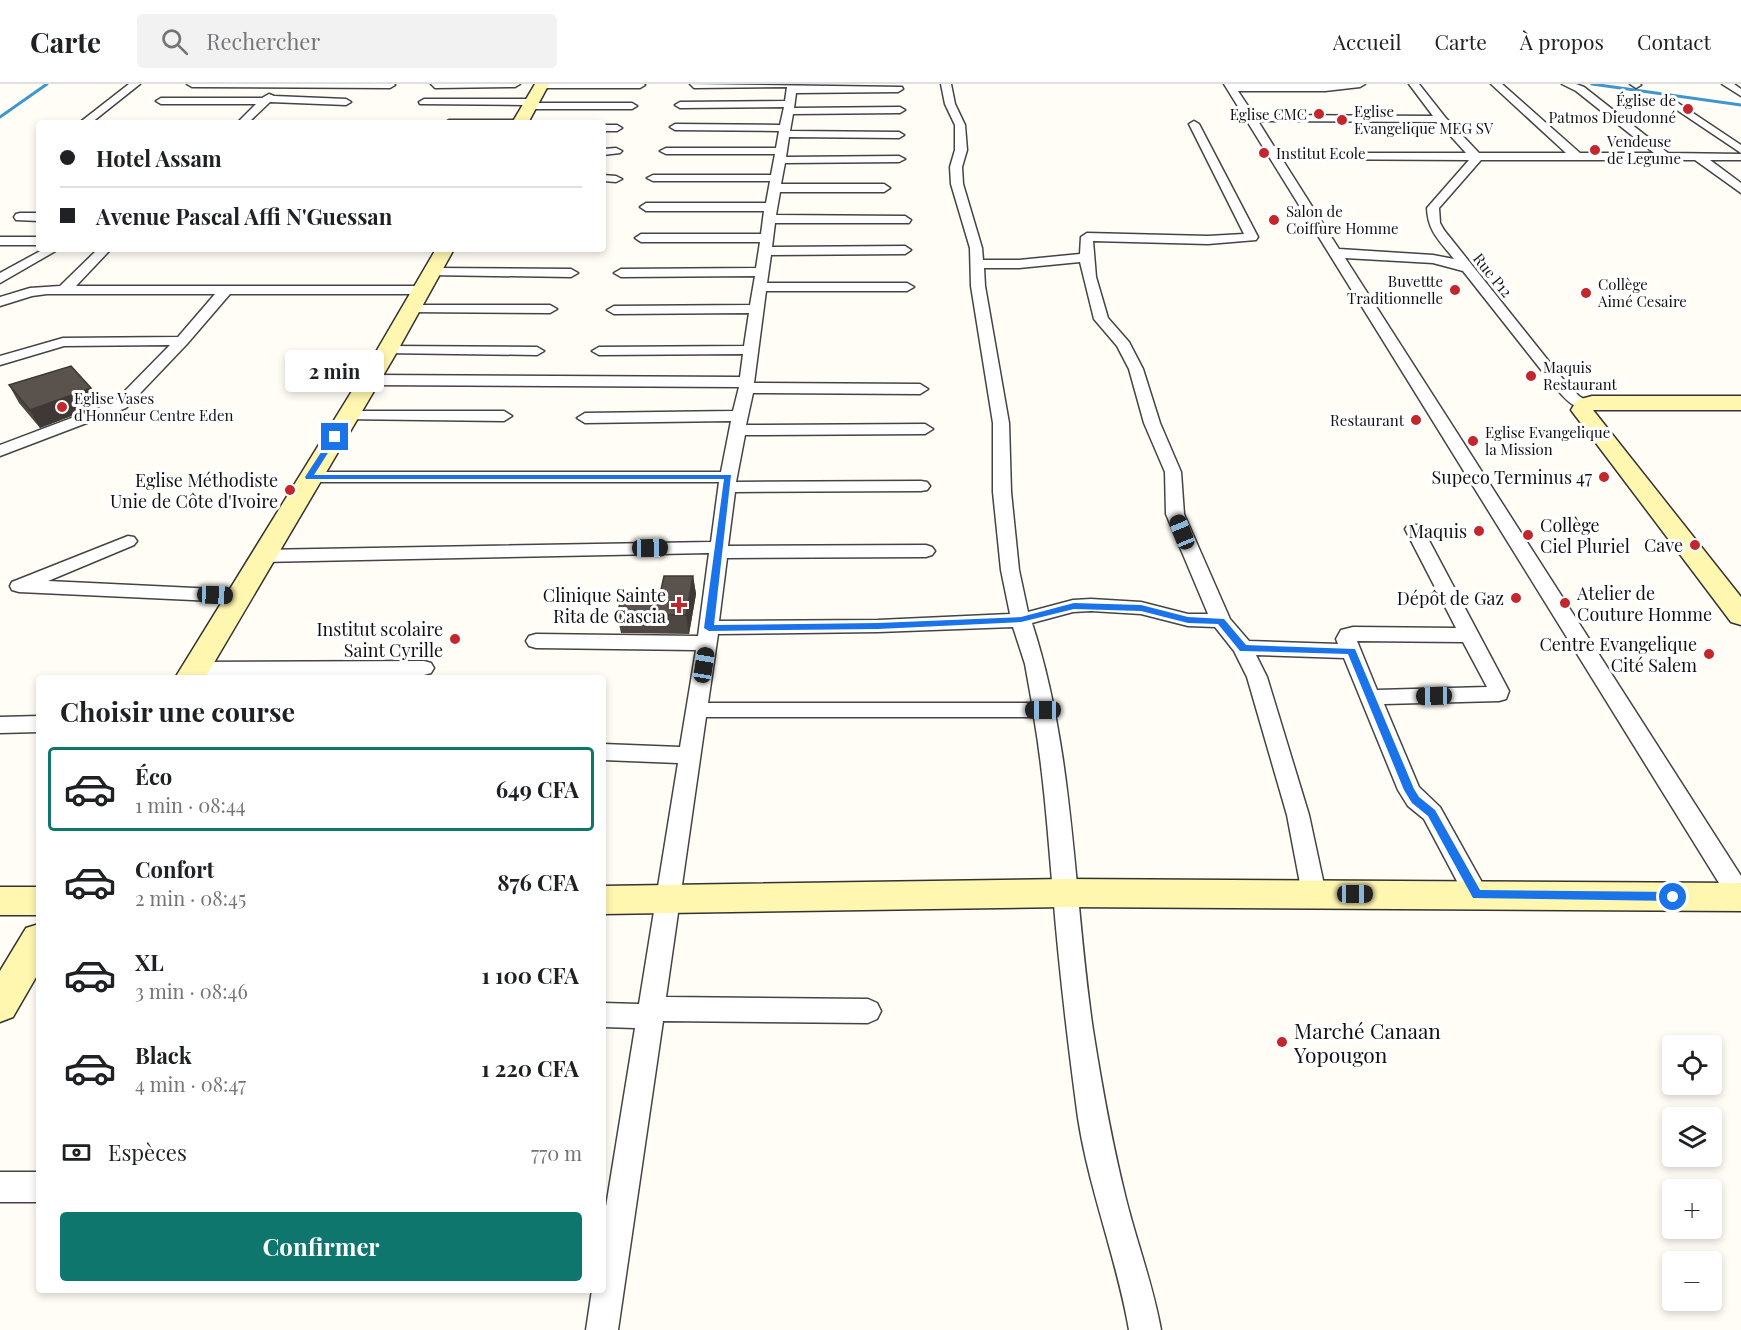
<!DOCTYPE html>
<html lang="fr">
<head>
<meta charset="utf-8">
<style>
  :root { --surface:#fff; --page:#f2f2f2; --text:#202124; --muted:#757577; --line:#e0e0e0; --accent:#0f766e }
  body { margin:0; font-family:"Playfair Display",serif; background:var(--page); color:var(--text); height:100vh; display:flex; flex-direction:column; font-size:22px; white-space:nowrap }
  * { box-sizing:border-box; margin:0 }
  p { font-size:20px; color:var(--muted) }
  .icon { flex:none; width:33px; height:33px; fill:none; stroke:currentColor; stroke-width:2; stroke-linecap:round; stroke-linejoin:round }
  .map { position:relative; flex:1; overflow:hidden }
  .side { position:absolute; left:36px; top:591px; width:570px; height:618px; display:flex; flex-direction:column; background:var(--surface); border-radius:6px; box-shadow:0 3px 9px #0003 }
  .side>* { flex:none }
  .banner { position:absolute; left:36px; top:36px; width:570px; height:132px; border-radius:6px; box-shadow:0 3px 9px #0003; display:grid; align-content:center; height:132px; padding:0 24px; background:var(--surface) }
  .buttons { position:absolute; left:1662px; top:951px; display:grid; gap:12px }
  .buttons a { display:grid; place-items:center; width:60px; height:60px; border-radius:6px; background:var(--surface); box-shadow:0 3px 9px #0003; font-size:30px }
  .end { position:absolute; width:27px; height:27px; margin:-14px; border:8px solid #1a73e8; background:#fff; box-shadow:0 0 0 3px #fff }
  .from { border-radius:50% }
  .bubble { position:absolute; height:42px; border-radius:6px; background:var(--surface); box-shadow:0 3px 9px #0003; font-size:20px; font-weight:700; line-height:42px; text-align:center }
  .car { position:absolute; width:18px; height:36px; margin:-18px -9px; border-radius:8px; box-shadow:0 0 4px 2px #0007; background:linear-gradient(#222 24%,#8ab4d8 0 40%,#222 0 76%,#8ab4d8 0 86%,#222 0) }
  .banner b { display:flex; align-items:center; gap:21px; height:57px; font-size:22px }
  .banner b+b { border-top:2px solid var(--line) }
  .banner i { width:15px; height:15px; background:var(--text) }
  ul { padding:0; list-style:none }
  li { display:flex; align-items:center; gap:18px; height:84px; margin:0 12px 9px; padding:0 12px; border:3px solid transparent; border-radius:6px }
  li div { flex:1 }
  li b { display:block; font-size:22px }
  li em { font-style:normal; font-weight:700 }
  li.on { border-color:var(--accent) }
  li>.icon { width:54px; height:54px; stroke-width:1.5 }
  h2 { padding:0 24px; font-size:27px; line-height:72px }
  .pay { display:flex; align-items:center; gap:15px; height:66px; padding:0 24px; font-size:22px }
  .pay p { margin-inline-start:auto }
  .primary-button { display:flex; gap:12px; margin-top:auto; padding:12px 24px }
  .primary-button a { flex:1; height:69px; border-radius:6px; background:var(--accent); color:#fff; font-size:24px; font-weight:700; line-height:69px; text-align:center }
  header { display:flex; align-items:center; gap:36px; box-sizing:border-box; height:84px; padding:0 30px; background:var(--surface); border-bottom:2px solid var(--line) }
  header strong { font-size:28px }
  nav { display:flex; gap:33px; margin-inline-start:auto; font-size:21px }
  .search { width:420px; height:54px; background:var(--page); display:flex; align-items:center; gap:15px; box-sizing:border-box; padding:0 21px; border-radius:6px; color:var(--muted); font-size:22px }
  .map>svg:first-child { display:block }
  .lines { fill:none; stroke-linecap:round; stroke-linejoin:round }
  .stream { stroke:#3f96cf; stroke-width:3 }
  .street-casing { stroke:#444; stroke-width:3 }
  .secondary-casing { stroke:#333; stroke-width:3 }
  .street { fill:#fff; fill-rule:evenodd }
  .secondary { fill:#fff6b0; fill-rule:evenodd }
  .wall { fill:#4d4742 }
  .shaded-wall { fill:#3f3936 }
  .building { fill:#5a524d; stroke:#3f3936; stroke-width:1.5 }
  .route { fill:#1a73e8 }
  .poi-dot { fill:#c4262e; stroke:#fff; stroke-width:2 }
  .labels { text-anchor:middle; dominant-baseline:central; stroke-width:6; stroke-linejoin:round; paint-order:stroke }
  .far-poi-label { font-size:15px; fill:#111; stroke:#fff; text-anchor:start }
  .far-street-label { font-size:15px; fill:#111; stroke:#fff }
  .poi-label { font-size:18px; fill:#111; stroke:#fff; text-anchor:end }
  .near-poi-label { font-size:21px; fill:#111; stroke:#fff; text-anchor:start }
</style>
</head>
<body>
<header>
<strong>Carte</strong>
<div class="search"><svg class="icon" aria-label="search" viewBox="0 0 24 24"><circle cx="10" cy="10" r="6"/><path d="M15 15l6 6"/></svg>Rechercher</div>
<nav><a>Accueil</a><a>Carte</a><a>À propos</a><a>Contact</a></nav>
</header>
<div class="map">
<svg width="1741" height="1246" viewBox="0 0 1741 1246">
  <rect width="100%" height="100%" fill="#fffdf5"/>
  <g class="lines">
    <path class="stream" d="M1592 0 1741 21
      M0 33 47 0"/>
    <defs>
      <path id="street" d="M129 0H140L91 39H79Z
        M187 0H394L395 1 390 4 192 3Z
        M431 0H520L515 3 435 4Z
        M538 0H644L645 1 640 4H542Z
        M690 0 902 3 903 5 898 8 796 9 794 24 900 23 905 26 900 29 793 30 790 47 899 48 904 51 899 54 789 53 786 73 899 72 905 75 899 78 785 79 781 100H884L890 104 884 108H780L776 131 905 132 911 136 909 139H775L772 163 905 162 911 166 905 170 771 171 767 199H907L914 203 907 207H766L754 299 920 300 928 305 920 310 753 309 746 341 925 340 933 345 925 350 745 351 736 398 921 397 927 398 930 402 927 406 921 407 735 408 728 462 926 461 932 463 935 467 932 471 926 473 727 474 719 537 878 536 1010 530 1001 486 993 408V339L971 202 970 164 951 100 950 83 955 66V41L945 20 941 0H951L955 20 965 41 967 66 962 83 963 100 982 164 983 176H1019L1080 170 1081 153 1087 149 1208 152 1244 150 1189 40 1194 37 1199 40 1258 153 1256 156 1208 160 1093 157 1096 193 1108 234 1129 258 1143 285 1160 339 1181 388 1184 430 1230 535 1249 557 1338 560 1336 555 1341 546 1353 543 1456 544 1405 445 1408 441H1420L1423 445 1509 607 1506 615 1499 617 1384 620 1419 703 1440 723 1489 811 1486 818 1477 821 1468 818 1424 735 1408 722 1398 706 1344 574 1256 571 1267 593 1309 731 1326 810 1323 817 1314 820 1305 817 1302 810 1287 731 1247 593 1234 567 1215 543 1188 542 1141 530 1091 527 1073 528 1032 539C1075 671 1073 810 1093 946 1102 1003 1112 1059 1126 1115 1137 1159 1153 1201 1161 1246H1129C1117 1175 1089 1106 1078 1034 1068 960 1059 884 1053 809 1048 750 1044 692 1034 633H706L666 913 868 915 877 919 881 927 877 935 868 939 663 937 618 1246H586L592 1206H603V1141L635 944 603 943V919L639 920 678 679 603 676V660L680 663 696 566 536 564 529 562 526 557 529 552 536 550 698 552 709 469 261 478 255 476 252 472 255 468 261 466 711 458 719 398H309L303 397 301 393 303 389 309 388H721L731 337 585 339 577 334 585 329 733 327 739 303 371 301 363 296 371 291 740 293 743 270 599 271 592 267 599 263 744 262 749 229 614 230 607 226 614 222 750 221 755 192 621 193 614 189 621 185 756 184 760 158H641L635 154 641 150H761L764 127H646L640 123 646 119H766L770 97H653L647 94 653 91H771L775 70H666L660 67 666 64H776L779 47 675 46 670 43 675 40 780 41 784 23 680 24 675 21 680 18 785 17 787 3 694 4ZM1080 178 1094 235 1117 262 1129 285 1144 339 1165 388 1166 430 1208 530H1188L1141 518 1091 515 1073 516 1028 528 1019 486 1011 408 1009 339 985 202 984 184H1019ZM1013 543 1025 580 1032 619H708L718 550 878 548ZM1357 557 1463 558 1487 603 1377 606Z
        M1224 0H1365L1360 3 1325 7H1238L1254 31 1433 32 1409 0H1419L1445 33 1479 69H1566L1491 0H1502L1580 69H1654L1576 7 1562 0H1576L1584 3 1668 69 1741 70V76H1710L1741 99V109L1695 76H1481L1439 124 1440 139 1444 146 1563 295 1579 312 1593 321 1591 324C1574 328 1563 312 1553 301L1463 187 1433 179 1345 174 1741 792V823L1732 820ZM1258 37 1438 38 1466 69H1278ZM1282 75 1469 76 1427 124C1428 148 1440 157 1454 175L1433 171 1339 165Z
        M1630 0H1640L1641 1 1636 4Z
        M1722 0H1734L1741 5V12Z
        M269 10 274 12 346 15 351 18 346 21 270 18 248 39H237L256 20H161L156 17 161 14H262Z
        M424 15H532L537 19H632L637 22 632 25H530L525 21 420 20 419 18Z
        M1675 17 1741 61V69L1671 22V18Z
        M449 36H520L525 39H444Z
        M603 41H617L622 44 617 47H603Z
        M616 64 622 67 620 69 603 71V65Z
        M603 91 616 92 622 95 616 98 603 97Z
        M20 129H39V137L16 136 14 133 16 130Z
        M0 153H39V161H0Z
        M44 165H59L0 199V189Z
        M98 165H111L76 202H421L428 206 421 210H230L187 260 126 324 0 372V361L114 318 170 261 64 262 0 281V272L63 254 178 253 215 210H47L32 212 0 222V213L30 204 60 202Z
        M433 184 571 185 578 189 571 193 428 191 426 188 428 185Z
        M412 221H550L557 225 550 229 407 228 405 225 407 222Z
        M388 262 537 263 544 267 537 271 383 269 381 266Z
        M347 327H504L512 332 504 337 341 335 339 332Z
        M128 452 134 453 137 457 134 461 48 497 236 506 243 508 246 512 243 516 236 518 19 508 12 506 10 502 12 498Z
        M424 577 431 579 434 584 431 589 424 591 196 592 189 590 186 585 189 580 196 578Z
        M39 632V648L0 649V633Z
        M0 1088H39V1118H0Z"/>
      <path id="secondary" d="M535 0H549L528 39H512Z
        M436 165H454L394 273 205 594H175L373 273Z
        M1592 312H1741V326H1593L1741 513V541L1731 538 1571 326 1577 316Z
        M1065 795 1741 799V827L1065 823 603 830V802Z
        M0 803H39V831H0Z
        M39 840V888L13 933 0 938V887L26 844Z"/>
    </defs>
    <use href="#street" class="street-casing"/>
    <use href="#secondary" class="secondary-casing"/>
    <use href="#street" class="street"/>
    <use href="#secondary" class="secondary"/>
  </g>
  <path class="wall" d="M9 301 100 321 40 344 19 319Z
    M693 492 696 510 689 550 621 549 617 531 659 515Z"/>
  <path class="shaded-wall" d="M91 304 100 321 40 344 30 326Z
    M693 492 696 510 689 550 686 531Z"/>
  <path class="building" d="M71 282 91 304 30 326 9 301Z
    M664 492H693L686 531H617L621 515H659Z"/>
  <path class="route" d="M335 350 338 353 314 391H731L714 541 878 539 1021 533 1074 519 1141 521 1188 533 1224 535 1246 561 1355 565 1414 705 1419 713 1435 726 1480 806 1673 808 1679 813 1673 817 1473 814 1428 732 1412 719 1404 706 1348 570 1243 567H1240L1218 540 1188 539 1141 527 1074 525 1021 538 878 545 709 547 704 544 724 395H306L305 393 331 353Z"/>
  <g class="poi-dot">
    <circle cx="1688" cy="25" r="6"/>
    <circle cx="1319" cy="30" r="6"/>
    <circle cx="1342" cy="36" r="6"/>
    <circle cx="1595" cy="66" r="6"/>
    <circle cx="1264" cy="69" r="6"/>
    <circle cx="1274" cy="136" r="6"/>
    <circle cx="1455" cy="206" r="6"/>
    <circle cx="1586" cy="209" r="6"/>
    <circle cx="1531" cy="292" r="6"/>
    <circle cx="62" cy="323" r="6"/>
    <circle cx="1416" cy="336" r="6"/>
    <circle cx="1473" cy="357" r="6"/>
    <circle cx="1604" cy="393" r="6"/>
    <circle cx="290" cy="406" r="6"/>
    <circle cx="1479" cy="447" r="6"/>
    <circle cx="1528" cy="451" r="6"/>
    <circle cx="1695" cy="461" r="6"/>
    <circle cx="1516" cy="514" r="6"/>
    <circle cx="1565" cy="519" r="6"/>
    <path d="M676 512h6v6h6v6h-6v6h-6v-6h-6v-6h6z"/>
    <circle cx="455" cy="555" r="6"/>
    <circle cx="1709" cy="570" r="6"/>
    <circle cx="1282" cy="958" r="6"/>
  </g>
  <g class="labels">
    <g class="far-poi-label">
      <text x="1676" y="16" text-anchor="end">Église de<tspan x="1676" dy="17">Patmos Dieudonné</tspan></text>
      <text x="1354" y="27">Eglise<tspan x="1354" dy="17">Evangelique MEG SV</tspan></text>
      <text x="1307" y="30" text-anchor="end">Eglise CMC</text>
      <text x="1607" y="57">Vendeuse<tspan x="1607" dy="17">de Legume</tspan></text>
      <text x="1276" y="69">Institut Ecole</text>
      <text x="1286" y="127">Salon de<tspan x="1286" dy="17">Coiffure Homme</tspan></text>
      <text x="1443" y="197" text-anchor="end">Buvettte<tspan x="1443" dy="17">Traditionnelle</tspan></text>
      <text x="1598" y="200">Collège<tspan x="1598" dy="17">Aimé Cesaire</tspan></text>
      <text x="1543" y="283">Maquis<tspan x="1543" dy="17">Restaurant</tspan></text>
      <text x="74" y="314">Eglise Vases<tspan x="74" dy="17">d'Honneur Centre Eden</tspan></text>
      <text x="1404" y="336" text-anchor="end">Restaurant</text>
      <text x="1485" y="348">Eglise Evangelique<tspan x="1485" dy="17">la Mission</tspan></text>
    </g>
    <g class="far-street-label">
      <text transform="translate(1493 191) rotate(51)">Rue P12</text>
    </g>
    <g class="poi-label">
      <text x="1592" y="393">Supeco Terminus 47</text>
      <text x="278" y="396">Eglise Méthodiste<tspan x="278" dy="21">Unie de Côte d'Ivoire</tspan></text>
      <text x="1540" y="441" text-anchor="start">Collège<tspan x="1540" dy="21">Ciel Pluriel</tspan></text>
      <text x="1467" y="447">Maquis</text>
      <text x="1683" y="461">Cave</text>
      <text x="1577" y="509" text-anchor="start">Atelier de<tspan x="1577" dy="21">Couture Homme</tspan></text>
      <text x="666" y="511">Clinique Sainte<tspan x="666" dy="21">Rita de Cascia</tspan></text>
      <text x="1504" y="514">Dépôt de Gaz</text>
      <text x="443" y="545">Institut scolaire<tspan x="443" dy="21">Saint Cyrille</tspan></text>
      <text x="1697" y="560">Centre Evangelique<tspan x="1697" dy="21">Cité Salem</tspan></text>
    </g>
    <g class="near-poi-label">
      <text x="1294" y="946">Marché Canaan<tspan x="1294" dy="24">Yopougon</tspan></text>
    </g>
  </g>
</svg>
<div class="buttons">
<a><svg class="icon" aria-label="locate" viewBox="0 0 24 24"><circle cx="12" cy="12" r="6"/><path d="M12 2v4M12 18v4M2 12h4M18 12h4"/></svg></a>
<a><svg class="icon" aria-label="layers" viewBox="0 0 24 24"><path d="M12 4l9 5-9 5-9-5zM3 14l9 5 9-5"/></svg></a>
<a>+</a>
<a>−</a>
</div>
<i class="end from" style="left:1673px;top:813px"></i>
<i class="end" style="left:335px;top:353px"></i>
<div class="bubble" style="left:285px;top:266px;width:99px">2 min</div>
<i class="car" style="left:1182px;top:448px;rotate:338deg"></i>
<i class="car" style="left:650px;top:464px;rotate:89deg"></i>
<i class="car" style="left:215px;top:511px;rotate:92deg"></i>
<i class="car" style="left:704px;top:581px;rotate:9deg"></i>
<i class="car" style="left:1434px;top:612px;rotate:269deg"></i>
<i class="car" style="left:1043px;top:626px;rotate:270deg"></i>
<i class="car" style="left:1355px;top:810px;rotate:90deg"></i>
<div class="banner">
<b><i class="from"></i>Hotel Assam</b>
<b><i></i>Avenue Pascal Affi N'Guessan</b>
</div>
<section class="side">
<h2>Choisir une course</h2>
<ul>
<li class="on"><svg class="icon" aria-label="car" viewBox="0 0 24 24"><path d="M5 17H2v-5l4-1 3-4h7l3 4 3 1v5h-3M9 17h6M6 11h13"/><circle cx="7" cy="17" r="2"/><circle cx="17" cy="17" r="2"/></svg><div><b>Éco</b><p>1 min · 08:44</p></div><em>649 CFA</em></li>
<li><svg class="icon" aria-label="car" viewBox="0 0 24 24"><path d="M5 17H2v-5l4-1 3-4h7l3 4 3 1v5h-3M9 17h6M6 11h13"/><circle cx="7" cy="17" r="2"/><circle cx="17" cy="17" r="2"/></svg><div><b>Confort</b><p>2 min · 08:45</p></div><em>876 CFA</em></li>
<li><svg class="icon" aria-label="car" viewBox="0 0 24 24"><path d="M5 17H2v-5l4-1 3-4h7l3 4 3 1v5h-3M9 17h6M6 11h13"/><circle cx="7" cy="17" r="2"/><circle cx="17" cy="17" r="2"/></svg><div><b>XL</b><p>3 min · 08:46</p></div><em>1 100 CFA</em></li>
<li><svg class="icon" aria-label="car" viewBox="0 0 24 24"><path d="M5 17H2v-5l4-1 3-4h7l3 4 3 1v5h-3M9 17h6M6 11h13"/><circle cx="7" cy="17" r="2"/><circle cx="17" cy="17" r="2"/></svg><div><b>Black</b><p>4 min · 08:47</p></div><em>1 220 CFA</em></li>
</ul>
<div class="pay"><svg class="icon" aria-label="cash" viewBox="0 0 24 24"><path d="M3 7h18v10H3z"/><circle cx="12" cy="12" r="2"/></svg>Espèces<p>770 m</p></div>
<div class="primary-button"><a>Confirmer</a></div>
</section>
</div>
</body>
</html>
